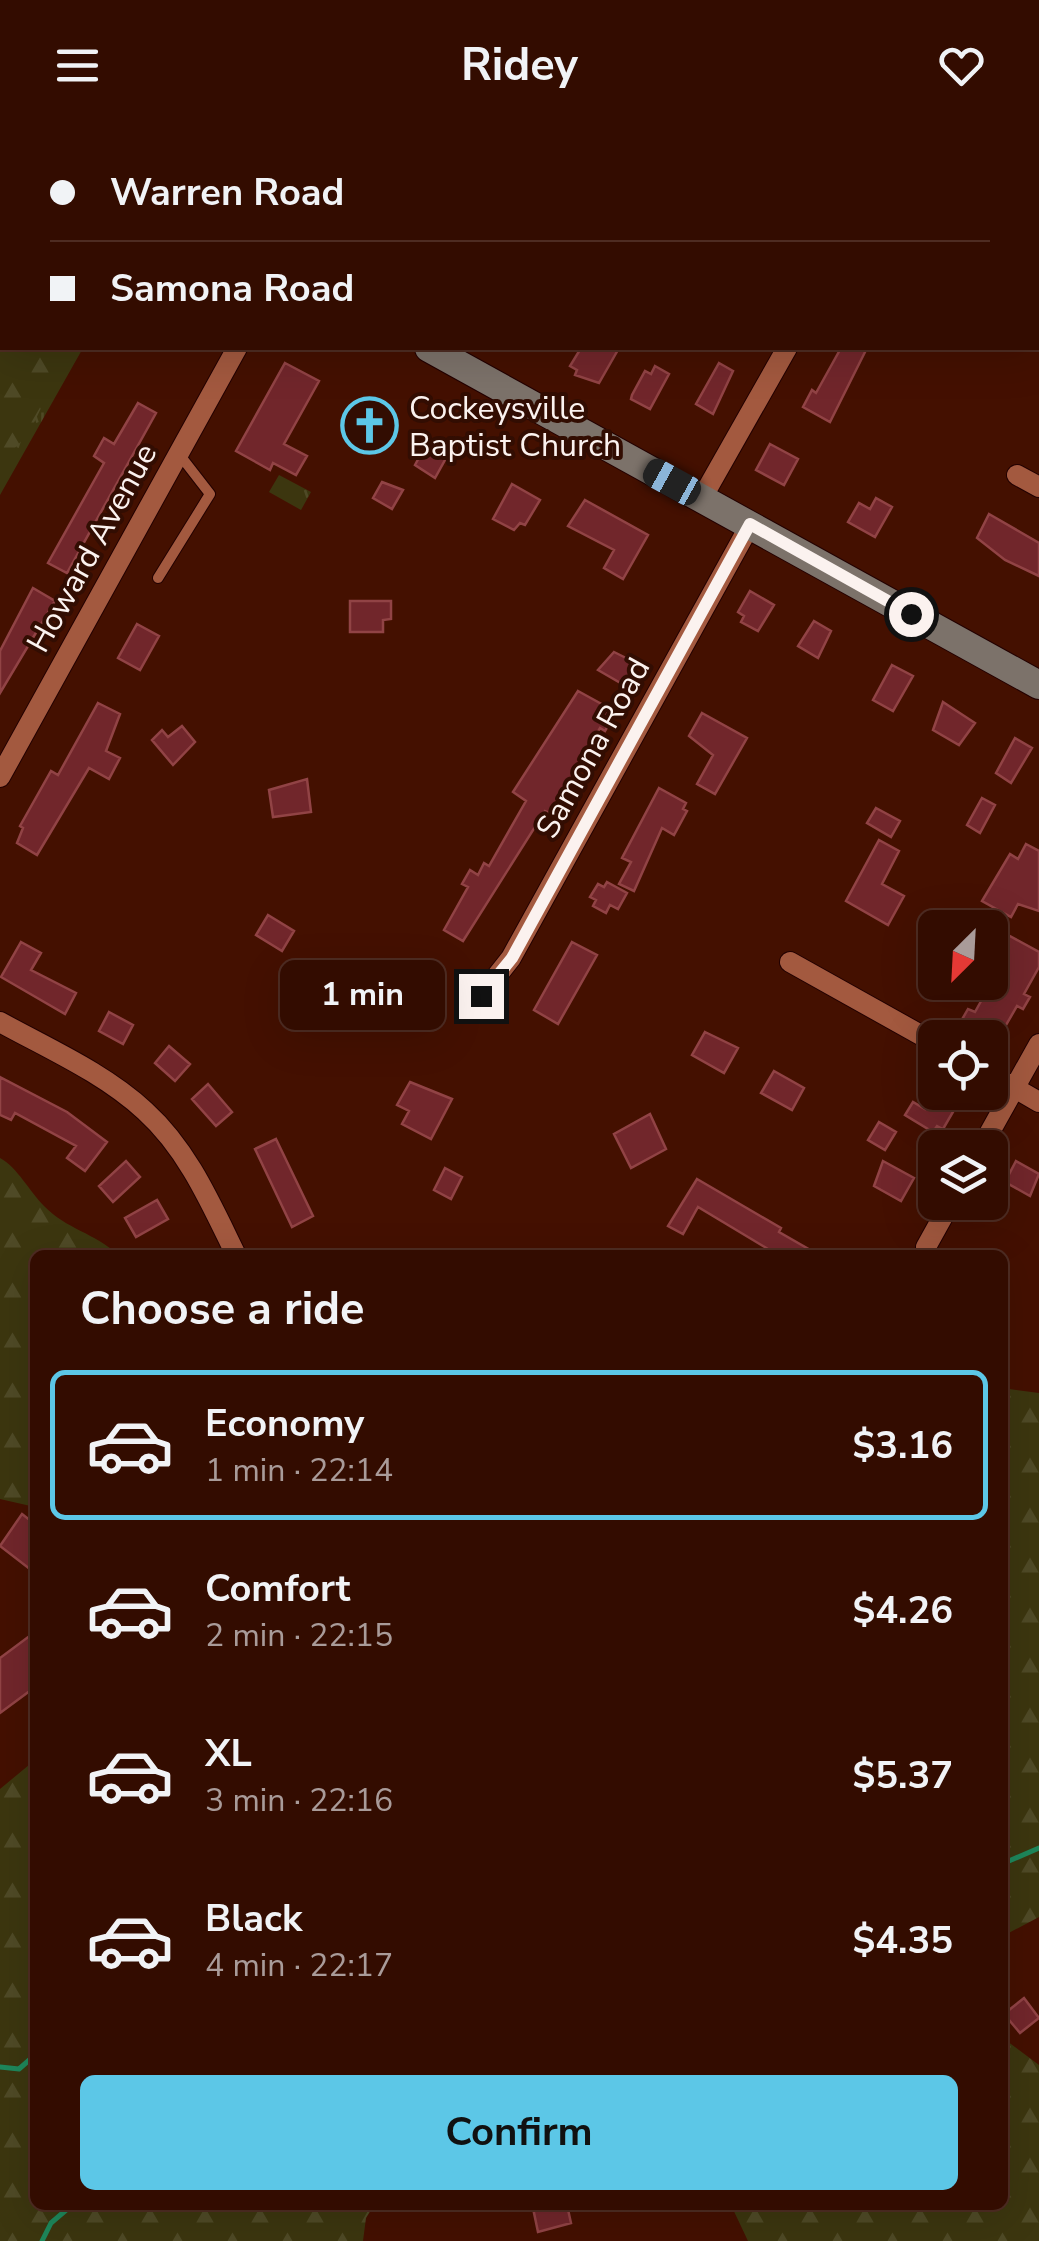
<!DOCTYPE html>
<html lang="en">
<head>
<meta charset="utf-8">
<style>
  :root { --surface:#330c00; --page:#3b150a; --text:#f1f3f6; --muted:#a99b99; --line:#4e2c22; --accent:#5cc7e7 }
  body { margin:0; font-family:"Nunito Sans",sans-serif; background:var(--page); color:var(--text); height:100vh; display:flex; flex-direction:column; font-size:38px; white-space:nowrap }
  * { box-sizing:border-box; margin:0 }
  p { font-size:32px; color:var(--muted) }
  .icon { flex:none; width:55px; height:55px; fill:none; stroke:currentColor; stroke-width:2; stroke-linecap:round; stroke-linejoin:round }
  .map { position:relative; flex:1; overflow:hidden }
  .drawer { position:absolute; left:30px; top:1120px; width:978px; height:960px; display:flex; flex-direction:column; background:var(--surface); border-radius:15px; box-shadow:0 10px 40px #0002,0 0 0 2px var(--line) }
  .drawer>* { flex:none }
  .top-card { position:absolute; left:0px; top:0px; width:1040px; height:220px; box-shadow:0 10px 40px #0002,0 0 0 2px var(--line); display:grid; align-content:center; height:220px; padding:0 50px; background:var(--surface) }
  .needle { width:65px; rotate:204deg }
  .tools { position:absolute; left:918px; top:780px; display:grid; gap:20px }
  .tools a { display:grid; place-items:center; width:90px; height:90px; border-radius:15px; background:var(--surface); box-shadow:0 10px 40px #0002,0 0 0 2px var(--line); font-size:50px }
  .end { position:absolute; width:45px; height:45px; margin:-22px; border:12px solid #fbf2ef; background:#111; box-shadow:0 0 0 5px #111 }
  .from { border-radius:50% }
  .bubble { position:absolute; height:70px; border-radius:15px; background:var(--surface); box-shadow:0 10px 40px #0002,0 0 0 2px var(--line); font-size:32px; font-weight:700; line-height:70px; text-align:center }
  .car { position:absolute; width:30px; height:60px; margin:-30px -15px; border-radius:12px; box-shadow:0 0 8px 2px #0007; background:linear-gradient(#222 24%,#8ab4d8 0 40%,#222 0 76%,#8ab4d8 0 86%,#222 0) }
  .top-card b { display:flex; align-items:center; gap:35px; height:95px; font-size:38px }
  .top-card b+b { border-top:2px solid var(--line) }
  .top-card i { width:25px; height:25px; background:var(--text) }
  ul { padding:0; list-style:none }
  li { display:flex; align-items:center; gap:30px; height:150px; margin:0 20px 15px; padding:0 30px; border:5px solid transparent; border-radius:15px }
  li div { flex:1 }
  li b { display:block; font-size:38px }
  li em { font-style:normal; font-weight:700 }
  li.active { border-color:var(--accent) }
  li>.icon { width:90px; height:90px; stroke-width:1.5 }
  h2 { padding:0 50px; font-size:45px; line-height:120px }
  .action { display:flex; gap:20px; margin-top:auto; padding:20px 50px }
  .action a { flex:1; height:115px; border-radius:15px; background:var(--accent); color:#111; font-size:40px; font-weight:700; line-height:115px; text-align:center }
  header { display:flex; justify-content:space-between; align-items:center; height:130px; padding:0 50px; background:var(--surface); font-size:45px; font-weight:700 }
  .map>svg:first-child { display:block }
  .grass { fill:url(#grass-tufts) }
  .forest { fill:url(#forest-firs) }
  .lines { fill:none; stroke-linecap:round; stroke-linejoin:round }
  .stream { stroke:#1e875b; stroke-width:5 }
  .building { fill:#71262b; stroke:#914345; stroke-width:2.5 }
  .lane-casing { stroke:#220100; stroke-width:12 }
  .street-casing { stroke:#220100; stroke-width:22 }
  .secondary-casing { stroke:#220100; stroke-width:30 }
  .lane { stroke:#a3593f; stroke-width:10 }
  .street { stroke:#a3593f; stroke-width:20 }
  .secondary { stroke:#7c726a; stroke-width:28 }
  .route { stroke:#fbf2ef; stroke-width:12 }
  .labels { text-anchor:middle; dominant-baseline:central; stroke-width:8; stroke-linejoin:round; paint-order:stroke }
  .poi-label { font-size:32px; fill:#fbf2ef; stroke:#320d02; text-anchor:start }
  .street-label { font-size:32px; fill:#fbf2ef; stroke:#320d02 }
</style>
</head>
<body>
<header><svg class="icon" aria-label="menu" viewBox="0 0 24 24"><path d="M4 6h16M4 12h16M4 18h16"/></svg>Ridey<svg class="icon" aria-label="heart" viewBox="0 0 24 24"><path d="M12 20l-8-8c-3-5 5-10 8-4 3-6 11-1 8 4z"/></svg></header>
<div class="map">
<svg width="1039" height="2111" viewBox="0 0 1039 2111">
  <defs>
    <pattern id="grass-tufts" width="24" height="20" patternUnits="userSpaceOnUse" patternTransform="scale(2.5)"><rect width="24" height="20" fill="#3c360f"/><path d="M3 7l-1-3M5 7V3M7 7l1-3M15 17l-1-3M17 17v-4M19 17l1-3" fill="none" stroke="#4f4a26"/></pattern>
    <pattern id="forest-firs" width="22" height="20" patternUnits="userSpaceOnUse" patternTransform="scale(2.5)"><rect width="22" height="20" fill="#3c360f"/><path d="M5 1l3.5 6h-7zM16 11l3.5 6h-7z" fill="#4f4a26"/></pattern>
  </defs>
  <rect width="100%" height="100%" fill="#441000"/>
  <path class="grass" d="M0 11 2 218H83L0 365Z
    M279 345 311 362 301 380 269 362Z"/>
  <path class="forest" d="M0 2 2 218H70L29 303 0 334Z
    M0 1028C18 1038 29 1061 44 1076 66 1099 95 1103 118 1125H35V1377L0 1369Z
    M1002 1258 1039 1263V1787L1003 1806Z
    M35 1630V2075H374L366 2088 363 2111H0V1659Z
    M1003 1908 1039 1935V2111H748L731 2075H1002Z"/>
  <g class="lines">
    <path class="stream" d="M163 2 165 0
      M0 204 2 202
      M1002 1734 1039 1718
      M0 1937 19 1939 35 1925
      M42 2111 51 2093 72 2075"/>
  </g>
  <path class="building" d="M581 218H619L599 253 575 245 577 240 570 236Z
    M841 218H867L830 292 803 277 812 260 816 263Z
    M285 233 319 251 284 314 307 326 296 345 273 333 270 340 236 321Z
    M719 233 733 241 713 284 696 274Z
    M655 236 669 244 650 279 631 269 632 265 645 241 651 244Z
    M364 272 393 288 382 307 376 303 372 311 349 299Z
    M138 273 156 283 67 443 48 433 104 333 94 326 104 308 114 314Z
    M429 309 450 321 435 348 415 335Z
    M770 314 798 329 784 355 756 340Z
    M382 352 403 360 392 379 373 368Z
    M512 354 540 370 525 395 520 393 514 400 493 389Z
    M876 368 892 377 875 407 848 392 859 373 870 379Z
    M585 370 648 405 623 449 604 438 614 420 568 396Z
    M989 384 1039 413V446L1005 430 977 408Z
    M33 458 55 471 0 563V521Z
    M750 461 774 475 758 501 741 492 744 486 738 482Z
    M350 471H391V489L383 490V502H350Z
    M814 491 831 501 818 528 798 516Z
    M137 494 159 506 140 540 118 528Z
    M614 522 636 533 624 555 598 540Z
    M892 535 913 546 893 581 873 570Z
    M578 561 616 582 605 601 600 598 562 667 567 670 558 687 545 681 463 811 444 800 468 757 462 754 470 740 478 745 484 733 489 736 526 671 513 662Z
    M943 572 975 593 959 615 933 600Z
    M98 573 120 584 106 621 120 628 109 649 89 638 37 725 17 713 23 698 20 696 51 641 58 645Z
    M702 583 747 608 715 664 697 654 713 625 689 606Z
    M182 596 195 612 173 635 152 610 162 600 168 607Z
    M1015 608 1032 618 1011 653 996 643Z
    M307 649 311 682 273 687 269 660Z
    M659 658 686 673 683 679 687 681 674 705 662 698 634 761 619 754 631 732 622 728Z
    M982 668 995 675 980 703 967 695Z
    M876 678 900 691 891 707 867 693Z
    M879 710 899 721 882 754 904 766 888 795 846 771Z
    M1026 714 1039 721V781L1018 774 1011 787 982 771 1010 724 1018 729Z
    M607 752 627 763 618 779 610 775 606 783 593 776 596 770 590 767 598 754 604 757Z
    M268 785 294 801 282 821 256 805Z
    M1008 805 1039 822V837L1024 864 1030 867 1023 879 1017 876 1002 902 1008 906 1000 920 990 914V908H959L962 903 956 900 968 879 975 882 990 855V809L1002 816Z
    M21 812 41 823 31 840 76 863 65 884 1 847Z
    M572 812 597 825 558 894 534 880Z
    M350 836 365 855 359 859 371 875 348 892 326 854Z
    M109 882 133 895 123 914 99 901Z
    M705 902 738 918 724 943 692 925Z
    M169 916 190 934 175 951 155 933Z
    M774 941 804 958 792 980 761 963Z
    M0 947 67 982 107 1012 85 1041 67 1028 76 1016 15 983 11 990 0 985Z
    M410 952 452 969 431 1009 402 994 409 981 397 975Z
    M208 954 232 982 216 996 192 969Z
    M935 962H946L960 970 943 999 937 996 933 1002 905 985 913 972 925 979Z
    M650 984 666 1019 631 1038 614 1004Z
    M879 992 896 1002 885 1020 868 1010Z
    M276 1009 313 1086 292 1097 255 1019Z
    M126 1031 140 1047 113 1072 99 1056Z
    M883 1031 914 1048 901 1071 874 1056Z
    M1016 1031 1039 1044 1030 1066 1005 1052Z
    M445 1038 462 1047 451 1069 434 1060Z
    M697 1049 781 1098 779 1102 819 1125H778L698 1077 683 1104 668 1096Z
    M157 1070 168 1089 136 1107 125 1088Z
    M22 1384 35 1394V1443L0 1416Z
    M35 1502V1557L0 1583V1528Z
    M1024 1868 1039 1888 1020 1903 1004 1884Z
    M567 2075 571 2093 538 2102 533 2078Z"/>
  <g class="lines">
    <defs>
      <path id="lane" d="M158 448 210 364 179 324"/>
      <path id="street" d="M907 2 909 0
        M1017 345 1039 357
        M702 368 787 218
        M0 647 237 218
        M790 832 935 913
        M481 866 511 828 750 395
        M0 892C49 919 104 943 145 981 188 1020 211 1074 236 1125
        M990 944 1039 972
        M981 1018 1039 914
        M926 1117 951 1072"/>
      <path id="secondary" d="M44 0 48 2
        M498 2 499 0
        M429 218 1039 555"/>
    </defs>
    <use href="#lane" class="lane-casing"/>
    <use href="#street" class="street-casing"/>
    <use href="#secondary" class="secondary-casing"/>
    <use href="#lane" class="lane"/>
    <use href="#street" class="street"/>
    <use href="#secondary" class="secondary"/>
  </g>
  <g class="lines">
    <path class="route" d="M481 866 512 828 750 394 911 484"/>
  </g>
  <defs>
    <symbol id="church-ring" viewBox="-11 -11 22 22"><circle r="9.5" fill="#320d02" stroke="#5cc7e7" stroke-width="1.5"/><path d="M-1.2-6h2.4v3.5h3.3v2.4h-3.3V6h-2.4V-.1h-3.3v-2.4h3.3Z" fill="#5cc7e7"/></symbol>
  </defs>
  <g fill-rule="evenodd">
    <use href="#church-ring" x="338" y="264" width="63" height="63"/>
  </g>
  <g class="labels">
    <g class="poi-label">
      <text x="409" y="278">Cockeysville<tspan x="409" dy="37">Baptist Church</tspan></text>
    </g>
    <g class="street-label">
      <text transform="translate(92 418) rotate(-61)">Howard Avenue</text>
      <text transform="translate(593 618) rotate(-61)">Samona Road</text>
    </g>
  </g>
</svg>
<div class="tools">
<a><svg class="needle" viewBox="-14 -14 28 28"><path d="M0-13l5 13h-10z" fill="#e53935"/><path d="M0 13l5-13h-10z" fill="#a99b99"/></svg></a>
<a><svg class="icon" aria-label="locate" viewBox="0 0 24 24"><circle cx="12" cy="12" r="6"/><path d="M12 2v4M12 18v4M2 12h4M18 12h4"/></svg></a>
<a><svg class="icon" aria-label="layers" viewBox="0 0 24 24"><path d="M12 4l9 5-9 5-9-5zM3 14l9 5 9-5"/></svg></a>
</div>
<i class="end from" style="left:911px;top:484px"></i>
<i class="end" style="left:481px;top:866px"></i>
<div class="bubble" style="left:280px;top:830px;width:165px">1 min</div>
<i class="car" style="left:672px;top:352px;rotate:299deg"></i>
<div class="top-card">
<b><i class="from"></i>Warren Road</b>
<b><i></i>Samona Road</b>
</div>
<section class="drawer">
<h2>Choose a ride</h2>
<ul>
<li class="active"><svg class="icon" aria-label="car" viewBox="0 0 24 24"><path d="M5 17H2v-5l4-1 3-4h7l3 4 3 1v5h-3M9 17h6M6 11h13"/><circle cx="7" cy="17" r="2"/><circle cx="17" cy="17" r="2"/></svg><div><b>Economy</b><p>1 min · 22:14</p></div><em>$3.16</em></li>
<li><svg class="icon" aria-label="car" viewBox="0 0 24 24"><path d="M5 17H2v-5l4-1 3-4h7l3 4 3 1v5h-3M9 17h6M6 11h13"/><circle cx="7" cy="17" r="2"/><circle cx="17" cy="17" r="2"/></svg><div><b>Comfort</b><p>2 min · 22:15</p></div><em>$4.26</em></li>
<li><svg class="icon" aria-label="car" viewBox="0 0 24 24"><path d="M5 17H2v-5l4-1 3-4h7l3 4 3 1v5h-3M9 17h6M6 11h13"/><circle cx="7" cy="17" r="2"/><circle cx="17" cy="17" r="2"/></svg><div><b>XL</b><p>3 min · 22:16</p></div><em>$5.37</em></li>
<li><svg class="icon" aria-label="car" viewBox="0 0 24 24"><path d="M5 17H2v-5l4-1 3-4h7l3 4 3 1v5h-3M9 17h6M6 11h13"/><circle cx="7" cy="17" r="2"/><circle cx="17" cy="17" r="2"/></svg><div><b>Black</b><p>4 min · 22:17</p></div><em>$4.35</em></li>
</ul>
<div class="action"><a>Confirm</a></div>
</section>
</div>
</body>
</html>
